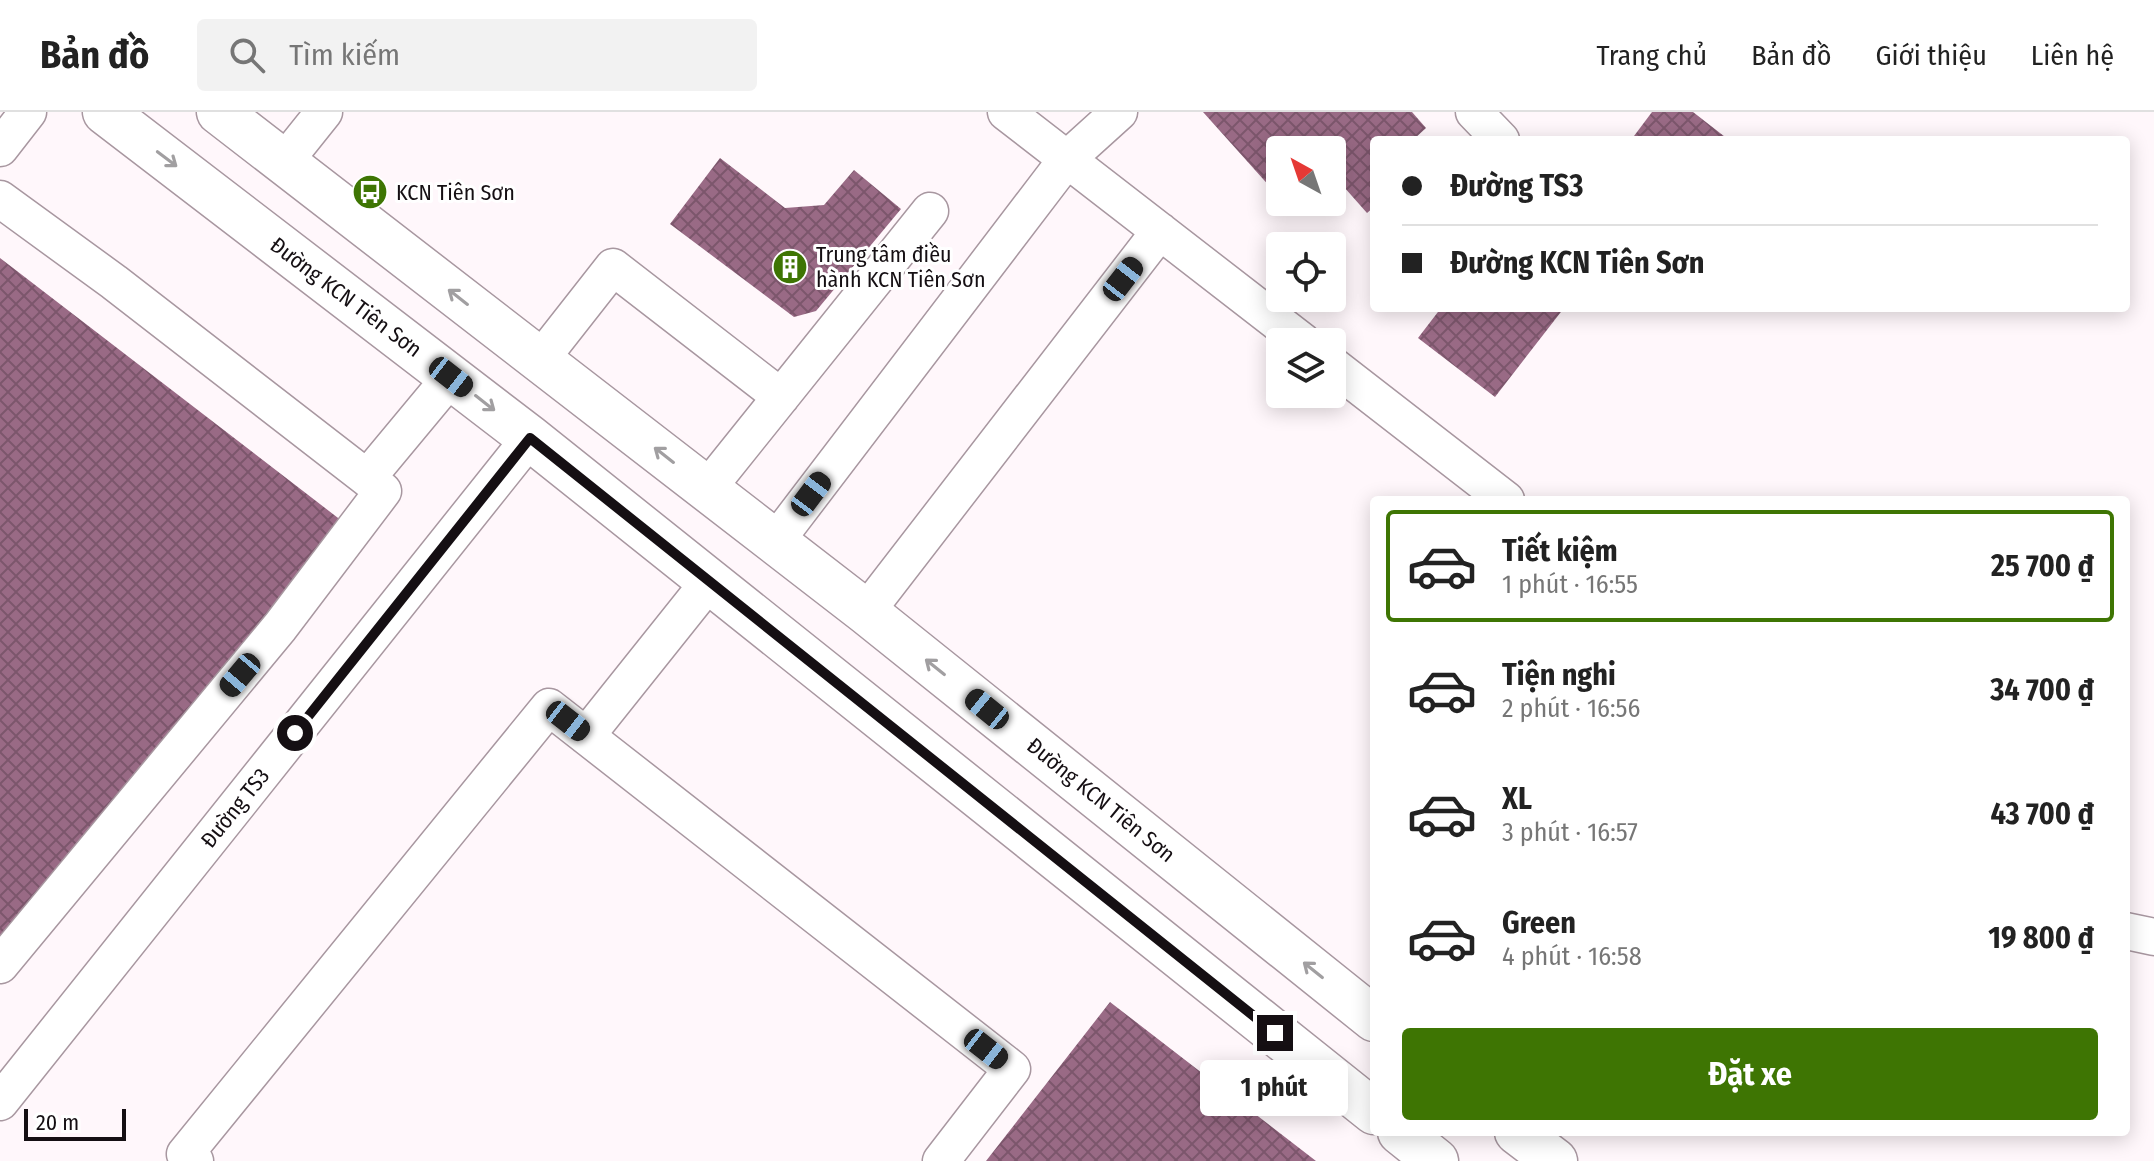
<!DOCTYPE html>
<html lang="vi">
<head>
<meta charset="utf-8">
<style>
  :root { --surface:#fff; --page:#f2f2f2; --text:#222; --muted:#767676; --line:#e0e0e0; --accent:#3e7503 }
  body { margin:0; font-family:"Fira Sans Condensed",sans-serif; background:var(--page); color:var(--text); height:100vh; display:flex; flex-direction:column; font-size:30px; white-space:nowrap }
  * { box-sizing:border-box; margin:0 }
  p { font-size:26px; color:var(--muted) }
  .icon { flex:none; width:44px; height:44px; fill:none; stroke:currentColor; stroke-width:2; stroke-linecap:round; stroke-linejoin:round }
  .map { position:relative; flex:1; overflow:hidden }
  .side { position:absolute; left:1370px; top:384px; width:760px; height:640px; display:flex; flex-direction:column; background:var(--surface); border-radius:8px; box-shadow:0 4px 20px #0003 }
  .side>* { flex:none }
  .top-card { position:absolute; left:1370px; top:24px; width:760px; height:176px; border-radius:8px; box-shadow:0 4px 20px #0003; display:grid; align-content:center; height:176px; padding:0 32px; background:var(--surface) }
  .needle { width:52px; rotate:320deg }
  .tools { position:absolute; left:1266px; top:24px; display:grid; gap:16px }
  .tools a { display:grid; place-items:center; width:80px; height:80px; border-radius:8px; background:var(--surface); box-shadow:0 4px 20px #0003; font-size:40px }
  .scale { position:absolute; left:24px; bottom:20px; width:102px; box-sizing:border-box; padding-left:8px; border:4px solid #150f13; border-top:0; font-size:22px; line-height:28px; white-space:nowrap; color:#150f13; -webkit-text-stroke:6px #fff; paint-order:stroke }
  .end { position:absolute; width:36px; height:36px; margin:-18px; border:10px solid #150f13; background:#fff; box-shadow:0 0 0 4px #fff }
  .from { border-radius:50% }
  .bubble { position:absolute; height:56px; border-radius:8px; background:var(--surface); box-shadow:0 4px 20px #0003; font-size:26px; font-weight:700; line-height:56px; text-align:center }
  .car { position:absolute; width:24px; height:48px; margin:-24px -12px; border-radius:10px; box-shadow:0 0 6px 2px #0007; background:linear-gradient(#222 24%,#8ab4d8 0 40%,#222 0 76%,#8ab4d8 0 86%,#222 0) }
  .top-card b { display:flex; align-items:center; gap:28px; height:76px; font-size:30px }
  .top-card b+b { border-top:2px solid var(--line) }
  .top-card i { width:20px; height:20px; background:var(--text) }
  ul { padding:14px 0 0; list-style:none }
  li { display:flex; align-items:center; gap:24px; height:112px; margin:0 16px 12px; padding:0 16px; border:4px solid transparent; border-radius:8px }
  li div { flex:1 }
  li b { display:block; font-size:30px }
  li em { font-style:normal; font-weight:700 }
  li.current { border-color:var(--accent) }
  li>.icon { width:72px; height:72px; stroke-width:1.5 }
  .cta { display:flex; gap:16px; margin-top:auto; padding:16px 32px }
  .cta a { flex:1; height:92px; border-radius:8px; background:var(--accent); color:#fff; font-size:32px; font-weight:700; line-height:92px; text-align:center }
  header { display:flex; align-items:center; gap:48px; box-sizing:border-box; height:112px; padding:0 40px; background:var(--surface); border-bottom:2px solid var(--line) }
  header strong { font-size:38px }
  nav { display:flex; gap:44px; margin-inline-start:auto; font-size:28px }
  .search { width:560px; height:72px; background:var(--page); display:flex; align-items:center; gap:20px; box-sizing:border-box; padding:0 28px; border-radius:8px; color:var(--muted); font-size:30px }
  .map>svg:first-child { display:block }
  .building { fill:url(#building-cross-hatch) }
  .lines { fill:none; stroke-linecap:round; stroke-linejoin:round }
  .minor-casing { stroke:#a897a0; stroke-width:39 }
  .major-casing { stroke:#a897a0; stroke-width:47 }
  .highway-casing { stroke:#a897a0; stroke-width:47 }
  .minor { stroke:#fff; stroke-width:36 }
  .major { stroke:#fff; stroke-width:44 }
  .highway { stroke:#fff; stroke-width:44 }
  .oneway { stroke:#a19fa1 }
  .route { stroke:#150f13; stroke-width:10 }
  .labels { text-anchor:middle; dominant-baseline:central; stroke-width:6; stroke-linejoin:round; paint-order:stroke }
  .poi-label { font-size:22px; fill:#150f13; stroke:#fff; text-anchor:start }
  .street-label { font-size:22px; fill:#150f13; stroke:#fff }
</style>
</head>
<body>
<header>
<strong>Bản đồ</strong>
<div class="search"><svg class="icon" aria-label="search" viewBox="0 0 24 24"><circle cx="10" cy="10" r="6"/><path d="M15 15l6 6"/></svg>Tìm kiếm</div>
<nav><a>Trang chủ</a><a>Bản đồ</a><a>Giới thiệu</a><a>Liên hệ</a></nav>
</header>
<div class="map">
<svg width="2154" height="1049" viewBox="0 0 2154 1049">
  <defs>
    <pattern id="building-cross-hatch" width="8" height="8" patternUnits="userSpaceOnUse" patternTransform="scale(2)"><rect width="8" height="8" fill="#996a85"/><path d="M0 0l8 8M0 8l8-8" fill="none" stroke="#7c566c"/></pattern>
  </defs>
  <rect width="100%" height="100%" fill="#fff7fb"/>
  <path class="building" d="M1203 0H1412L1426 16 1413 28H1374V95L1367 101 1336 66 1332 70V38H1280V86Z
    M1652 0H1693L1729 28H1631Z
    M720 46 785 96 824 93 854 58 901 97 816 199 794 205 670 112Z
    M1283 90H1309L1295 103Z
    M0 146 342 409 0 835Z
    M1441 196H1564L1495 285 1418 226Z
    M1110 890 1316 1049H986Z"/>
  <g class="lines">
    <defs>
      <path id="minor" d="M1006 0 1303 230
        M1474 0 1501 28
        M0 36 28 0
        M284 50 324 0
        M0 87 114 170 367 366
        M540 248 613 155 781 285
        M1332 253 1506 388
        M707 377 930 99
        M775 430 1067 47 1119 0
        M866 500 1160 119
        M586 624 709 470
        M2126 819 2154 825
        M0 853 280 515 383 379 367 366 451 265
        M0 990 530 326
        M195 1049 185 1042 549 595 1012 957 941 1049"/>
      <path id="major" d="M105 0 530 326 1374 1000
        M219 0 866 500 1374 907
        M1400 1020 1436 1049"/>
      <path id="highway" d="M1517 1020 1555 1049"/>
    </defs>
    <use href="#minor" class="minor-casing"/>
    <use href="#major" class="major-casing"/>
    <use href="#highway" class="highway-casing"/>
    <use href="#minor" class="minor"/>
    <use href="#major" class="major"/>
    <use href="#highway" class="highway"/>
  </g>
  <defs><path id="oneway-shaft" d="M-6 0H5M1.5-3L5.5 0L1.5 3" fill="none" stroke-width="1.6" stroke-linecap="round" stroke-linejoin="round" transform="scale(2)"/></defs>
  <g class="oneway">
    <use href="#oneway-shaft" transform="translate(167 47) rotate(37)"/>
    <use href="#oneway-shaft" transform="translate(458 185) rotate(-142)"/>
    <use href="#oneway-shaft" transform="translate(485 291) rotate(38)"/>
    <use href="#oneway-shaft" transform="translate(664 343) rotate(-142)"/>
    <use href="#oneway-shaft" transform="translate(935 555) rotate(-141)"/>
    <use href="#oneway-shaft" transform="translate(1313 858) rotate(-141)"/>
  </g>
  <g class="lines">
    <path class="route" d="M295 621 530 326 1275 921"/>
  </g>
  <defs>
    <symbol id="bus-disc" viewBox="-11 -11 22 22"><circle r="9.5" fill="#3e7503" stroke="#fff"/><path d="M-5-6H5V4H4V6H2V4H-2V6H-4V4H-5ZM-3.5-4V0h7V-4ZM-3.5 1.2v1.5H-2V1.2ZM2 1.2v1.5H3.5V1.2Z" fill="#fff"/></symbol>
    <symbol id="building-disc" viewBox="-11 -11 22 22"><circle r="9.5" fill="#3e7503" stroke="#fff"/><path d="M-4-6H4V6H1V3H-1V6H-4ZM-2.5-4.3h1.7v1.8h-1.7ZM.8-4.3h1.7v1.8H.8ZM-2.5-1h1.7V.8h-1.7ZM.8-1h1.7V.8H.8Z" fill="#fff"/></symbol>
  </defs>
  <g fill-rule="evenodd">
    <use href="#bus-disc" x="350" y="60" width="40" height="40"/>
    <use href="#building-disc" x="770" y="135" width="40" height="40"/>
  </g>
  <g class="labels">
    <g class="poi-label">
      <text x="396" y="80">KCN Tiên Sơn</text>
      <text x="816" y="142">Trung tâm điều<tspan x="816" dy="25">hành KCN Tiên Sơn</tspan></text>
    </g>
    <g class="street-label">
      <text transform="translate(346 185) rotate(37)">Đường KCN Tiên Sơn</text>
      <text transform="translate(1101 688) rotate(39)">Đường KCN Tiên Sơn</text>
      <text transform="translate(235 696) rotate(-51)">Đường TS3</text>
    </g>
  </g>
</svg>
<div class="tools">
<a><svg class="needle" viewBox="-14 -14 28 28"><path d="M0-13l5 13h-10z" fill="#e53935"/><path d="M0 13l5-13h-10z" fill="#767676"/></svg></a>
<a><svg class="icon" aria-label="locate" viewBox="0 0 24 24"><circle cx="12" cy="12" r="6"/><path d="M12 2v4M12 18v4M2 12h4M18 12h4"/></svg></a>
<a><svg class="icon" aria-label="layers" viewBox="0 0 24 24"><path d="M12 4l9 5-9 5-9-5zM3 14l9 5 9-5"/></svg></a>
</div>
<div class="scale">20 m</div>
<i class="end from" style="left:295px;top:621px"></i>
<i class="end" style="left:1275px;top:921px"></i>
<div class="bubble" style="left:1200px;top:948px;width:148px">1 phút</div>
<i class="car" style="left:1123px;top:167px;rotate:38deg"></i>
<i class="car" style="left:451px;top:265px;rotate:128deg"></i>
<i class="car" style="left:811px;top:382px;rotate:37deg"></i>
<i class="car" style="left:240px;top:563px;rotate:220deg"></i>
<i class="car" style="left:987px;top:597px;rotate:309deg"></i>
<i class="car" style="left:568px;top:609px;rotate:128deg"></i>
<i class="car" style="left:986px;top:937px;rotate:128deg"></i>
<div class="top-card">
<b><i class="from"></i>Đường TS3</b>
<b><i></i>Đường KCN Tiên Sơn</b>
</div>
<section class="side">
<ul>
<li class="current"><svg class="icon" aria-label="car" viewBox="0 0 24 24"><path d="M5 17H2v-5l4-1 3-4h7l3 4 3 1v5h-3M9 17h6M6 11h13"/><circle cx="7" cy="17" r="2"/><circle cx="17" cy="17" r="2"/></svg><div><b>Tiết kiệm</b><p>1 phút · 16:55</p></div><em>25 700 ₫</em></li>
<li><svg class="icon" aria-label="car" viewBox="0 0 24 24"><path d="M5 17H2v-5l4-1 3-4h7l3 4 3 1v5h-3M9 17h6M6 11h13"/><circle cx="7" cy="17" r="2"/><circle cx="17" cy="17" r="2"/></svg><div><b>Tiện nghi</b><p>2 phút · 16:56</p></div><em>34 700 ₫</em></li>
<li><svg class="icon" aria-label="car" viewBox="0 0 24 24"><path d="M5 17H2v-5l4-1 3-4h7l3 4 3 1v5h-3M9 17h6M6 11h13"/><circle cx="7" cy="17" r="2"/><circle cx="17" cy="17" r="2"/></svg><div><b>XL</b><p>3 phút · 16:57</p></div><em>43 700 ₫</em></li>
<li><svg class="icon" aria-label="car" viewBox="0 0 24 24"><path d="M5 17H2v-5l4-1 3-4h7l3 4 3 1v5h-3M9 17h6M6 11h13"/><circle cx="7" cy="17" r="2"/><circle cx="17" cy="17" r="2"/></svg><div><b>Green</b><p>4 phút · 16:58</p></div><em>19 800 ₫</em></li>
</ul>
<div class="cta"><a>Đặt xe</a></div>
</section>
</div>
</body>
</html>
